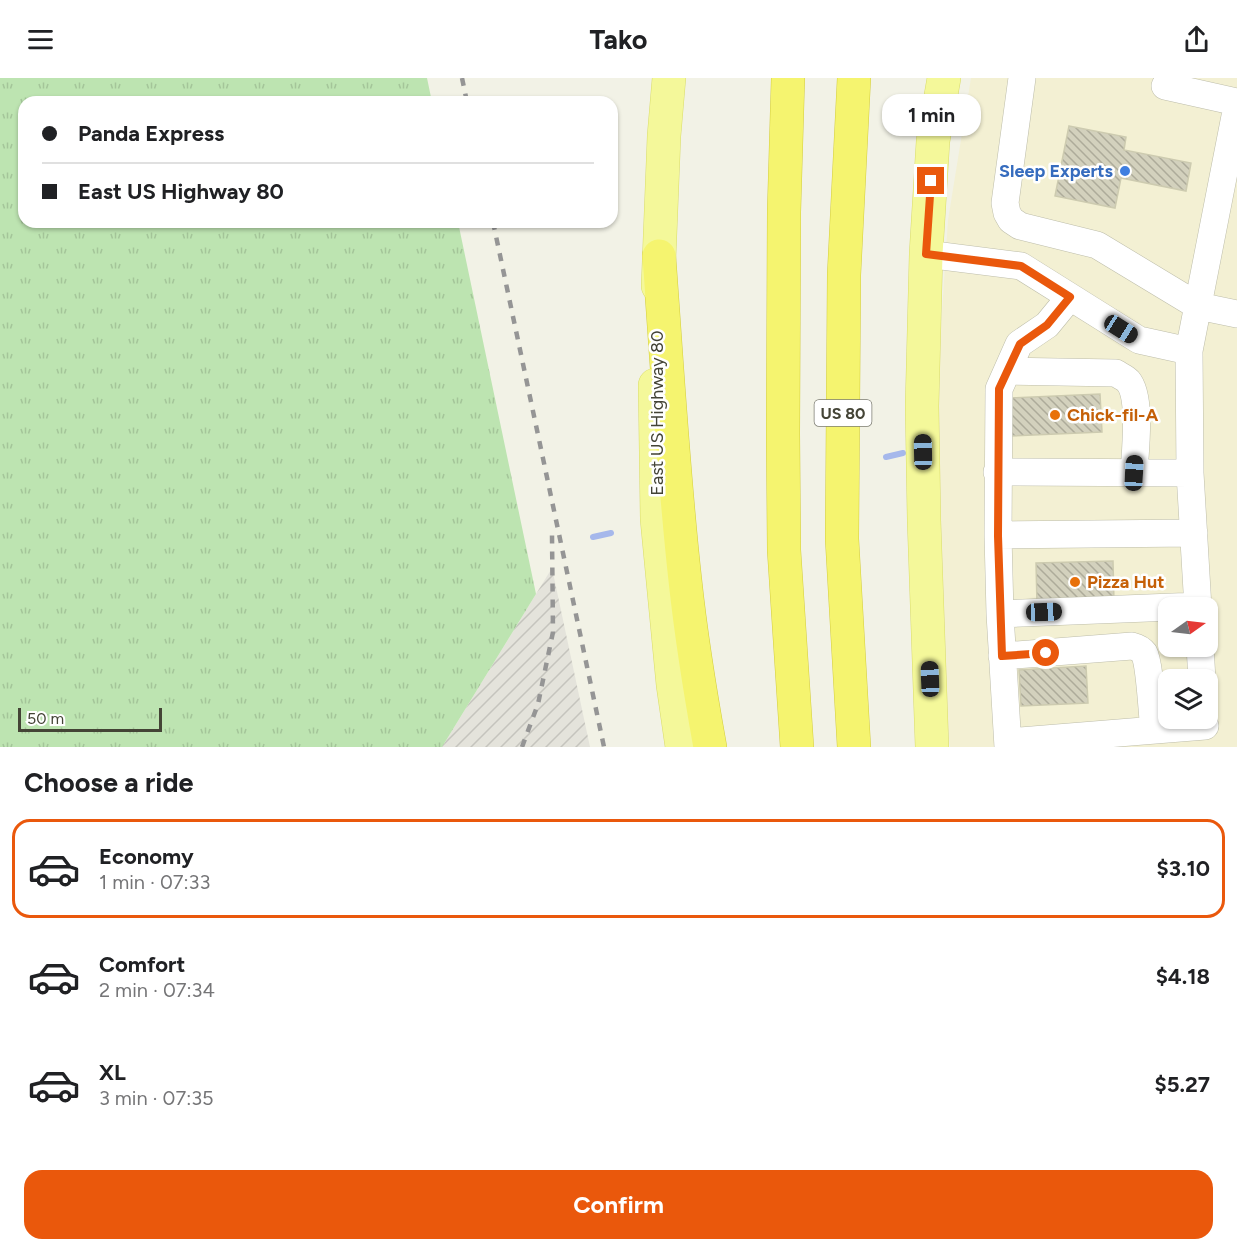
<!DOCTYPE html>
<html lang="en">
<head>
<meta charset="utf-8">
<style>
  :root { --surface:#fff; --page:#f2f2f2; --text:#202124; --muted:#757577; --line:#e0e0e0; --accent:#ea580c }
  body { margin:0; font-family:Figtree,sans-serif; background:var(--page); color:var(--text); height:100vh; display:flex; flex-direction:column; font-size:22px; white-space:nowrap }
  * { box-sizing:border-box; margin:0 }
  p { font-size:20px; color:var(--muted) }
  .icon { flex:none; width:33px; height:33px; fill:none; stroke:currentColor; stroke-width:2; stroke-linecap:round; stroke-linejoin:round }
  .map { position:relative; height:669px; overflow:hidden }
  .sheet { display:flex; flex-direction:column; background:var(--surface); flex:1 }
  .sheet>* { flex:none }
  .hud { position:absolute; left:18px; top:18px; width:600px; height:132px; border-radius:18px; box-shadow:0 2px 4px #0004; display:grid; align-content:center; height:132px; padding:0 24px; background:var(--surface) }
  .needle { width:39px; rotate:76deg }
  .fabs { position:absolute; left:1158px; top:519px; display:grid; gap:12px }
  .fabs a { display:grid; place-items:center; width:60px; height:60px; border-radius:12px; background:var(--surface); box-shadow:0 2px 4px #0004; font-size:30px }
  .scale { position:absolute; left:18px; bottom:15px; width:144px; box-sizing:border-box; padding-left:6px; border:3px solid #444436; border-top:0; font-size:16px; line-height:21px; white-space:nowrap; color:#444436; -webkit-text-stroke:4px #fff; paint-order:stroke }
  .end { position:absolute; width:27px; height:27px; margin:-14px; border:8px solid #ea580c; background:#fff; box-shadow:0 0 0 3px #fff }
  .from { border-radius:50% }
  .bubble { position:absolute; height:42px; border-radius:18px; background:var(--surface); box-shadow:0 2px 4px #0004; font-size:20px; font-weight:700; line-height:42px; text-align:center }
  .car { position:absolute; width:18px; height:36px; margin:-18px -9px; border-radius:8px; box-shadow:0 0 4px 2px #0007; background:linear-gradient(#222 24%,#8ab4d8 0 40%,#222 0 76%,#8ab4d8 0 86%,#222 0) }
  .hud b { display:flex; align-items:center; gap:21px; height:57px; font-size:22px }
  .hud b+b { border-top:2px solid var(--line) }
  .hud i { width:15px; height:15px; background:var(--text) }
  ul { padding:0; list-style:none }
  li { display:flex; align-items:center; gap:18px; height:99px; margin:0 12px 9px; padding:0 12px; border:3px solid transparent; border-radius:18px }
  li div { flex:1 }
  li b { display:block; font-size:22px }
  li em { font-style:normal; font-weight:700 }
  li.active { border-color:var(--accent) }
  li>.icon { width:54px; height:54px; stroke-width:1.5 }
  h2 { padding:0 24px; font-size:27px; line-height:72px }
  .cta { display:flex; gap:12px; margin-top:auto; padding:12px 24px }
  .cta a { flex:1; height:69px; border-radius:18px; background:var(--accent); color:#fff; font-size:24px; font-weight:700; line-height:69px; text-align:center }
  header { display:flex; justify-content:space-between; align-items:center; height:78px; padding:0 24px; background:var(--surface); font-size:27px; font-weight:700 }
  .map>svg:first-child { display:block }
  .commercial { fill:#f3f0d3; fill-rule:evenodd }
  .industrial { fill:url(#industrial-furrows) }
  .grass { fill:url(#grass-tufts) }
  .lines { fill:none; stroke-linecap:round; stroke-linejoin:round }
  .stream { stroke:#a6b8eb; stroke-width:6 }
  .building { fill:url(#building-back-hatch); stroke:#cdcbb0; stroke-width:1.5 }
  .minor-casing { stroke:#bdbdaa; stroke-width:28 }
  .major-casing { stroke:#d9dc6b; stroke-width:34 }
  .highway-casing { stroke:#d3cd3f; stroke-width:34 }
  .minor { stroke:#fff; stroke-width:27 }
  .major { stroke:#f4f89a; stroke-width:33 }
  .highway { stroke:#f5f46f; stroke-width:33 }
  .rail { stroke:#959595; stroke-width:4.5; stroke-dasharray:8 8; stroke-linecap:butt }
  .route { stroke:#ea580c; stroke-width:8 }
  .shop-dot { fill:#3f7fe0; stroke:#fff; stroke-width:2 }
  .food-dot { fill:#e8710a; stroke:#fff; stroke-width:2 }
  .labels { text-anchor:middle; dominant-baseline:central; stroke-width:5; stroke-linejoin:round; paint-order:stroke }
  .shield { fill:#fff; stroke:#7c7c72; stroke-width:1.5 }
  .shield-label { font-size:16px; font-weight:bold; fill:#444436 }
  .shop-label { font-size:18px; font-weight:bold; fill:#366cbe; stroke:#fff; text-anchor:end }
  .street-label { font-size:18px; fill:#444436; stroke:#fff }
  .food-label { font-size:18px; font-weight:bold; fill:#c56008; stroke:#fff; text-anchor:start }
</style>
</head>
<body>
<header><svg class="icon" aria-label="menu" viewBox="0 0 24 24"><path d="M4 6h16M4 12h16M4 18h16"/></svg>Tako<svg class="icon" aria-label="share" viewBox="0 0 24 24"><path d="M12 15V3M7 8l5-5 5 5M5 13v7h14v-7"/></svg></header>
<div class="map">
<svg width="1237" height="669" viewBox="0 0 1237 669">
  <defs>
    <pattern id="industrial-furrows" width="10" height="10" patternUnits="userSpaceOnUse" patternTransform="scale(1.5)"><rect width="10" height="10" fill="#e4e3db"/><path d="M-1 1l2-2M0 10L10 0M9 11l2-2" fill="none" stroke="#c5c4bd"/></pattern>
    <pattern id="grass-tufts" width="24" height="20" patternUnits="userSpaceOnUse" patternTransform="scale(1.5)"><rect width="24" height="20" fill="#bde4b1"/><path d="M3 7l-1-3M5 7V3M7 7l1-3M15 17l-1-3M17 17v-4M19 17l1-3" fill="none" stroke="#a4c599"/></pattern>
    <pattern id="building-back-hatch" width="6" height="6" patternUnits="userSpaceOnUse" patternTransform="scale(1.5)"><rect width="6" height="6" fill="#d3d1bd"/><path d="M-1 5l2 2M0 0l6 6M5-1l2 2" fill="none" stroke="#adab9a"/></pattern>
  </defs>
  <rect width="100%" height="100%" fill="#f2f2e6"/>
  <path class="commercial" d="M971 0H1237V669H950L940 584 933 372 948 142ZM1168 530H1208V568H1168ZM1168 602H1208V640H1168Z"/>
  <path class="industrial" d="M552 490 590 669H442L536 516Z"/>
  <path class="grass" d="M0 0H427L432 24H24V144H458L536 516 442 669H0Z"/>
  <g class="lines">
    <path class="stream" d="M886 379 903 375
      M593 459 611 455"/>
  </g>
  <path class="building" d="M1069 48 1126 59 1124 72 1191 85 1186 113 1121 100 1115 130 1055 118Z
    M1100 316 1102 354 1010 358 1008 320Z
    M1113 483 1114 524 1037 526 1036 485Z
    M1086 588 1088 625 1021 628 1019 592Z"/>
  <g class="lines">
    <defs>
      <path id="minor" d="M1022 0 1005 125 1007 135 1011 142 1020 148 1097 167 1198 228 1237 236
        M1165 8 1237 24
        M926 176 1021 188 1139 262 1189 273 1237 28
        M1189 273 1190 395 1198 530
        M1008 293 1116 295C1120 298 1125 300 1128 303 1142 319 1135 374 1134 395
        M997 394 1190 395
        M998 457 1194 455
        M1000 536 1198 528
        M1200 568 1202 602
        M1002 578 1132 568C1136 569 1141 571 1144 575 1150 586 1152 637 1154 652
        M1008 664 1205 648
        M1008 669 1000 536 998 457 999 311 1019 266 1047 247 1070 219"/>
      <path id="major" d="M658 208 664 58 669 0
        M655 307 657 441 673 607 682 669
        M932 669 924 442 922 328 926 176 933 63 944 0"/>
      <path id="highway" d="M788 0 784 134 783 355 784 472 797 669
        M659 178C667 286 673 394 685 502 691 558 700 614 710 669
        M854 669 842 461 844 197 854 0"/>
    </defs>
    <use href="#minor" class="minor-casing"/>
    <use href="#major" class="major-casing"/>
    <use href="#highway" class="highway-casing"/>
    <use href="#minor" class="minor"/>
    <use href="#major" class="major"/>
    <use href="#highway" class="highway"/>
    <path class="rail" d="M462 0 467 24
      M493 144 604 669
      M522 669 538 626 553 554 552 457"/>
  </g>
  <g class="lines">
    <path class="route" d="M931 103 926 176 1021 188 1070 219 1047 247 1020 266 999 311 998 458 1002 578 1046 575"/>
  </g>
  <circle class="shop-dot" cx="1125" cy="93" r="6"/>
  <g class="food-dot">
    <circle cx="1055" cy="337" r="6"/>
    <circle cx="1075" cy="504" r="6"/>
  </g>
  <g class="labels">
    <rect class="shield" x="814.5" y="322" width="57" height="26" rx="4.5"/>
    <g class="shield-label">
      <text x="843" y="335">US 80</text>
    </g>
    <g class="shop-label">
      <text x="1113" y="93">Sleep Experts</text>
    </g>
    <g class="street-label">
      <text transform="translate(657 335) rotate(-90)">East US Highway 80</text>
    </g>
    <g class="food-label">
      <text x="1067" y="337">Chick-fil-A</text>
      <text x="1087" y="504">Pizza Hut</text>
    </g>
  </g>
</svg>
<div class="fabs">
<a><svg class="needle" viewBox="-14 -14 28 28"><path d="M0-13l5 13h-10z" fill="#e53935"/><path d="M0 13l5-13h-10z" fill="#757577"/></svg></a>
<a><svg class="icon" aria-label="layers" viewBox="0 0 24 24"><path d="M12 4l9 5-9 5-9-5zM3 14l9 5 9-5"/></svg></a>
</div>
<div class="scale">50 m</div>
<i class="end from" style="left:1046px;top:575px"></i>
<i class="end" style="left:931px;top:103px"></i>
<div class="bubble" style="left:882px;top:16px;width:99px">1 min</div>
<i class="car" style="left:1121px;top:251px;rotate:122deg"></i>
<i class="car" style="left:923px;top:374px;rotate:359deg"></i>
<i class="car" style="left:1134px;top:395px;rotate:3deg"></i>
<i class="car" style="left:1044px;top:534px;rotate:88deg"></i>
<i class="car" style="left:930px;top:601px;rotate:358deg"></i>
<div class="hud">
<b><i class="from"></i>Panda Express</b>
<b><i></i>East US Highway 80</b>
</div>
</div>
<section class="sheet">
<h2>Choose a ride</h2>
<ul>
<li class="active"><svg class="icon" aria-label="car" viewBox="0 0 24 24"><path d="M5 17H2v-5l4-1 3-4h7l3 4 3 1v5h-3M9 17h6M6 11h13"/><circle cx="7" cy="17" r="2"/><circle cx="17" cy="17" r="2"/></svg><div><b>Economy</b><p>1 min · 07:33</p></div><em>$3.10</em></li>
<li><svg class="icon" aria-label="car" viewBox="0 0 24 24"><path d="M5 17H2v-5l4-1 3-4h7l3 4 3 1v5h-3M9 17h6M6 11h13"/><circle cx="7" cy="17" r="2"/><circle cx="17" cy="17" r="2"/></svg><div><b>Comfort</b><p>2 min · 07:34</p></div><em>$4.18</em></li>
<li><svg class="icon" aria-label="car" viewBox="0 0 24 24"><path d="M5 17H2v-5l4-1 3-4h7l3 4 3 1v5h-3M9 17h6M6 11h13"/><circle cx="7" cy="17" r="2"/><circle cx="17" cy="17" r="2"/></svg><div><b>XL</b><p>3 min · 07:35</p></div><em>$5.27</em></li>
</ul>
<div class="cta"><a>Confirm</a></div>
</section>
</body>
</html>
